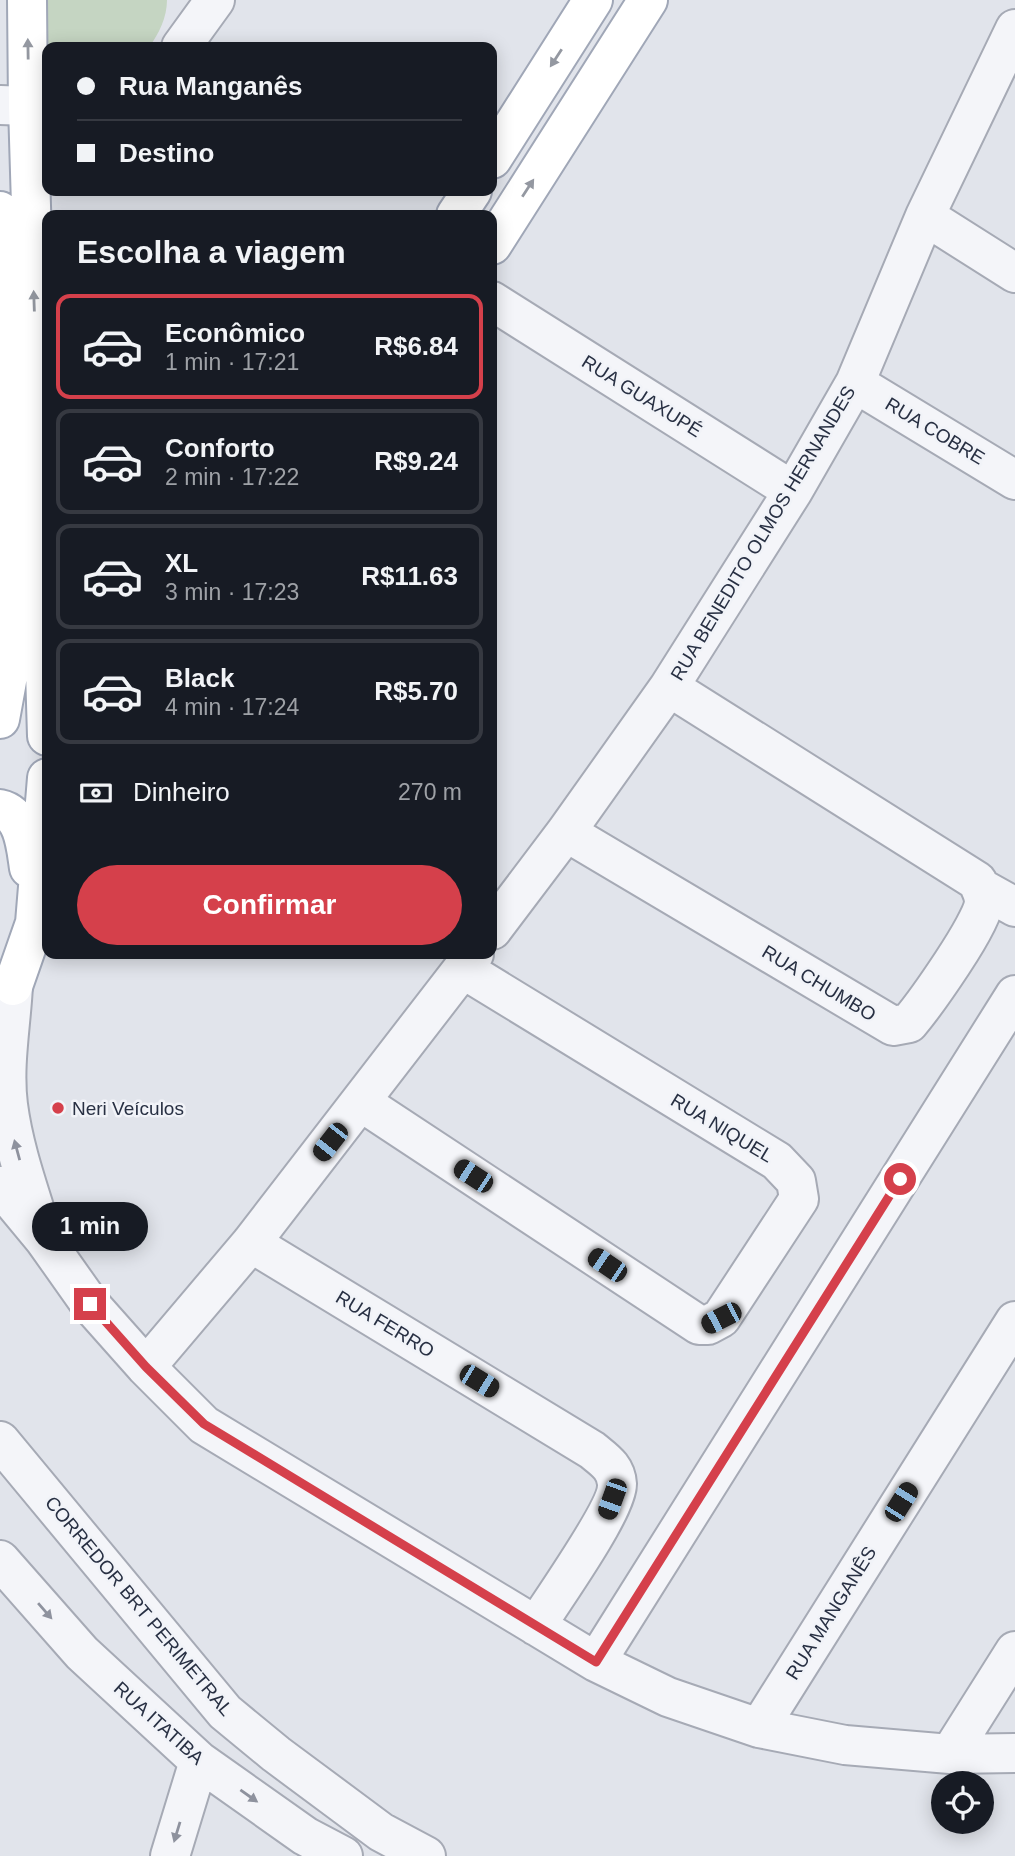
<!DOCTYPE html>
<html lang="pt">
<head>
<meta charset="utf-8">
<style>
  :root { --surface:#171b24; --page:#242831; --text:#f1f3f6; --muted:#9ea1a6; --line:#363941; --accent:#d5404b }
  body { margin:0; font-family:Helvetica,sans-serif; background:var(--page); color:var(--text); height:100vh; display:flex; flex-direction:column; font-size:26px; white-space:nowrap }
  * { box-sizing:border-box; margin:0 }
  p { font-size:23px; color:var(--muted) }
  .icon { flex:none; width:38px; height:38px; fill:none; stroke:currentColor; stroke-width:2; stroke-linecap:round; stroke-linejoin:round }
  .map { position:relative; flex:1; overflow:hidden }
  .sheet { position:absolute; left:42px; top:210px; width:455px; height:749px; display:flex; flex-direction:column; background:var(--surface); border-radius:14px; box-shadow:0 4px 18px #0003 }
  .sheet>* { flex:none }
  .banner { position:absolute; left:42px; top:42px; width:455px; height:154px; border-radius:14px; box-shadow:0 4px 18px #0003; display:grid; align-content:center; height:154px; padding:0 35px; background:var(--surface) }
  .fabs { position:absolute; left:931px; top:1771px; display:grid; gap:14px }
  .fabs a { display:grid; place-items:center; width:63px; height:63px; border-radius:50%; background:var(--surface); box-shadow:0 4px 18px #0003; font-size:35px }
  .end { position:absolute; width:32px; height:32px; margin:-16px; border:9px solid #d5404b; background:#fff; box-shadow:0 0 0 4px #fff }
  .from { border-radius:50% }
  .bubble { position:absolute; height:49px; border-radius:24px; background:var(--surface); box-shadow:0 4px 18px #0003; font-size:23px; font-weight:600; line-height:49px; text-align:center }
  .car { position:absolute; width:21px; height:42px; margin:-21px -10px; border-radius:9px; box-shadow:0 0 5px 2px #0007; background:linear-gradient(#222 24%,#8ab4d8 0 40%,#222 0 76%,#8ab4d8 0 86%,#222 0) }
  .banner b { display:flex; align-items:center; gap:24px; height:66px; font-size:26px }
  .banner b+b { border-top:2px solid var(--line) }
  .banner i { width:18px; height:18px; background:var(--text) }
  ul { padding:0; list-style:none }
  li { display:flex; align-items:center; gap:21px; height:105px; margin:0 14px 10px; padding:0 21px; border:4px solid var(--line); border-radius:14px }
  li div { flex:1 }
  li b { display:block; font-size:26px }
  li em { font-style:normal; font-weight:600 }
  li.current { border-color:var(--accent) }
  li>.icon { width:63px; height:63px; stroke-width:1.5 }
  h2 { padding:0 35px; font-size:32px; line-height:84px }
  .pay { display:flex; align-items:center; gap:18px; height:77px; padding:0 35px; font-size:26px }
  .pay p { margin-inline-start:auto }
  .button { display:flex; gap:14px; margin-top:auto; padding:14px 35px }
  .button a { flex:1; height:80px; border-radius:42px; background:var(--accent); color:#fff; font-size:28px; font-weight:600; line-height:80px; text-align:center }
  .map>svg:first-child { display:block }
  .green { fill:#c5d5c2 }
  .lines { fill:none; stroke-linecap:round; stroke-linejoin:round }
  .minor-casing { stroke:#a6aab5; stroke-width:42 }
  .major-casing { stroke:#a0a7b7; stroke-width:42 }
  .minor { stroke:#f4f5f9; stroke-width:38 }
  .major { stroke:#fff; stroke-width:38 }
  .oneway { fill:#9498a1 }
  .oneway2 { fill:#8e929e }
  .route { stroke:#d5404b; stroke-width:9 }
  .poi-dot { fill:#d5404b; stroke:#f1f3f8; stroke-width:2.5 }
  .labels { text-anchor:middle; dominant-baseline:central; stroke-width:5; stroke-linejoin:round; paint-order:stroke }
  .street-label { font-size:19px; fill:#283043; stroke:#f1f3f8 }
  .poi-label { font-size:19px; fill:#283043; stroke:#f1f3f8; text-anchor:start }
</style>
</head>
<body>
<div class="map">
<svg width="1015" height="1856" viewBox="0 0 1015 1856">
  <rect width="100%" height="100%" fill="#e1e4eb"/>
  <path class="green" d="M38 0H167C167 17 159 34 149 47H47V77Z"/>
  <g class="lines">
    <defs>
      <path id="minor" d="M181 47 215 0
        M0 105 28 106 47 102
        M925 216 1015 273
        M492 301 793 491
        M855 383 1015 480
        M566 832 893 1026 909 1023C925 1004 983 923 984 902 984 895 980 887 977 881L669 687
        M981 888 1015 907
        M492 930 566 832 669 687 793 491 855 383 925 216 1015 29
        M13 986C11 1025 3 1066 8 1105 13 1144 26 1182 38 1220
        M361 1102 699 1325H708L721 1318 799 1199 796 1181 777 1161 463 969
        M0 1186 44 1239 90 1304 146 1367 204 1425 596 1662 668 1697 759 1728 845 1745 950 1754 1015 1753
        M251 1243 592 1450C604 1460 616 1467 617 1484 618 1508 552 1601 536 1626
        M146 1367 251 1243 474 954
        M0 1441 225 1712 276 1754 381 1832 426 1856
        M0 1560 82 1653 199 1761 305 1836 343 1856
        M596 1662 1015 995
        M759 1728 1015 1321
        M950 1754 1015 1651
        M170 1856 199 1761"/>
      <path id="major" d="M27 0 28 106 47 736
        M492 159 593 0
        M0 211 12 606 9 670 0 719
        M456 215 472 191
        M492 245 648 0
        M0 809C24 814 26 848 29 868
        M13 986 35 923 47 778"/>
    </defs>
    <use href="#minor" class="minor-casing"/>
    <use href="#major" class="major-casing"/>
    <use href="#minor" class="minor"/>
    <use href="#major" class="major"/>
  </g>
  <defs><path id="oneway-solid" d="M-6-.8H1V-3.2L6.5 0L1 3.2V.8H-6Z" transform="scale(1.75)"/></defs>
  <g class="oneway">
    <use href="#oneway-solid" transform="translate(28 49) rotate(-91)"/>
    <use href="#oneway-solid" transform="translate(556 58) rotate(123)"/>
    <use href="#oneway-solid" transform="translate(528 188) rotate(-57)"/>
    <use href="#oneway-solid" transform="translate(34 301) rotate(-92)"/>
  </g>
  <g class="oneway2">
    <use href="#oneway-solid" transform="translate(17 1150) rotate(-105)"/>
    <use href="#oneway-solid" transform="translate(45 1611) rotate(49)"/>
    <use href="#oneway-solid" transform="translate(249 1796) rotate(35)"/>
    <use href="#oneway-solid" transform="translate(177 1832) rotate(107)"/>
  </g>
  <g class="lines">
    <path class="route" d="M90 1304 146 1367 204 1424 596 1662 900 1179"/>
  </g>
  <circle class="poi-dot" cx="58" cy="1108" r="7"/>
  <g class="labels">
    <g class="street-label">
      <text transform="translate(642 396) rotate(32)">RUA GUAXUPÉ</text>
      <text transform="translate(935 431) rotate(31)">RUA COBRE</text>
      <text transform="translate(763 533) rotate(-59)">RUA BENEDITO OLMOS HERNANDES</text>
      <text transform="translate(819 983) rotate(31)">RUA CHUMBO</text>
      <text transform="translate(722 1128) rotate(31)">RUA NIQUEL</text>
      <text transform="translate(385 1324) rotate(31)">RUA FERRO</text>
      <text transform="translate(139 1606) rotate(50)">CORREDOR BRT PERIMETRAL</text>
      <text transform="translate(831 1613) rotate(-58)">RUA MANGANÊS</text>
      <text transform="translate(159 1723) rotate(42)">RUA ITATIBA</text>
    </g>
    <g class="poi-label">
      <text x="72" y="1108">Neri Veículos</text>
    </g>
  </g>
</svg>
<div class="fabs">
<a><svg class="icon" aria-label="locate" viewBox="0 0 24 24"><circle cx="12" cy="12" r="6"/><path d="M12 2v4M12 18v4M2 12h4M18 12h4"/></svg></a>
</div>
<i class="end from" style="left:900px;top:1179px"></i>
<i class="end" style="left:90px;top:1304px"></i>
<div class="bubble" style="left:32px;top:1202px;width:116px">1 min</div>
<i class="car" style="left:330px;top:1142px;rotate:218deg"></i>
<i class="car" style="left:473px;top:1176px;rotate:303deg"></i>
<i class="car" style="left:607px;top:1265px;rotate:304deg"></i>
<i class="car" style="left:721px;top:1318px;rotate:243deg"></i>
<i class="car" style="left:479px;top:1381px;rotate:121deg"></i>
<i class="car" style="left:612px;top:1499px;rotate:200deg"></i>
<i class="car" style="left:901px;top:1502px;rotate:32deg"></i>
<div class="banner">
<b><i class="from"></i>Rua Manganês</b>
<b><i></i>Destino</b>
</div>
<section class="sheet">
<h2>Escolha a viagem</h2>
<ul>
<li class="current"><svg class="icon" aria-label="car" viewBox="0 0 24 24"><path d="M5 17H2v-5l4-1 3-4h7l3 4 3 1v5h-3M9 17h6M6 11h13"/><circle cx="7" cy="17" r="2"/><circle cx="17" cy="17" r="2"/></svg><div><b>Econômico</b><p>1 min · 17:21</p></div><em>R$6.84</em></li>
<li><svg class="icon" aria-label="car" viewBox="0 0 24 24"><path d="M5 17H2v-5l4-1 3-4h7l3 4 3 1v5h-3M9 17h6M6 11h13"/><circle cx="7" cy="17" r="2"/><circle cx="17" cy="17" r="2"/></svg><div><b>Conforto</b><p>2 min · 17:22</p></div><em>R$9.24</em></li>
<li><svg class="icon" aria-label="car" viewBox="0 0 24 24"><path d="M5 17H2v-5l4-1 3-4h7l3 4 3 1v5h-3M9 17h6M6 11h13"/><circle cx="7" cy="17" r="2"/><circle cx="17" cy="17" r="2"/></svg><div><b>XL</b><p>3 min · 17:23</p></div><em>R$11.63</em></li>
<li><svg class="icon" aria-label="car" viewBox="0 0 24 24"><path d="M5 17H2v-5l4-1 3-4h7l3 4 3 1v5h-3M9 17h6M6 11h13"/><circle cx="7" cy="17" r="2"/><circle cx="17" cy="17" r="2"/></svg><div><b>Black</b><p>4 min · 17:24</p></div><em>R$5.70</em></li>
</ul>
<div class="pay"><svg class="icon" aria-label="cash" viewBox="0 0 24 24"><path d="M3 7h18v10H3z"/><circle cx="12" cy="12" r="2"/></svg>Dinheiro<p>270 m</p></div>
<div class="button"><a>Confirmar</a></div>
</section>
</div>
</body>
</html>
